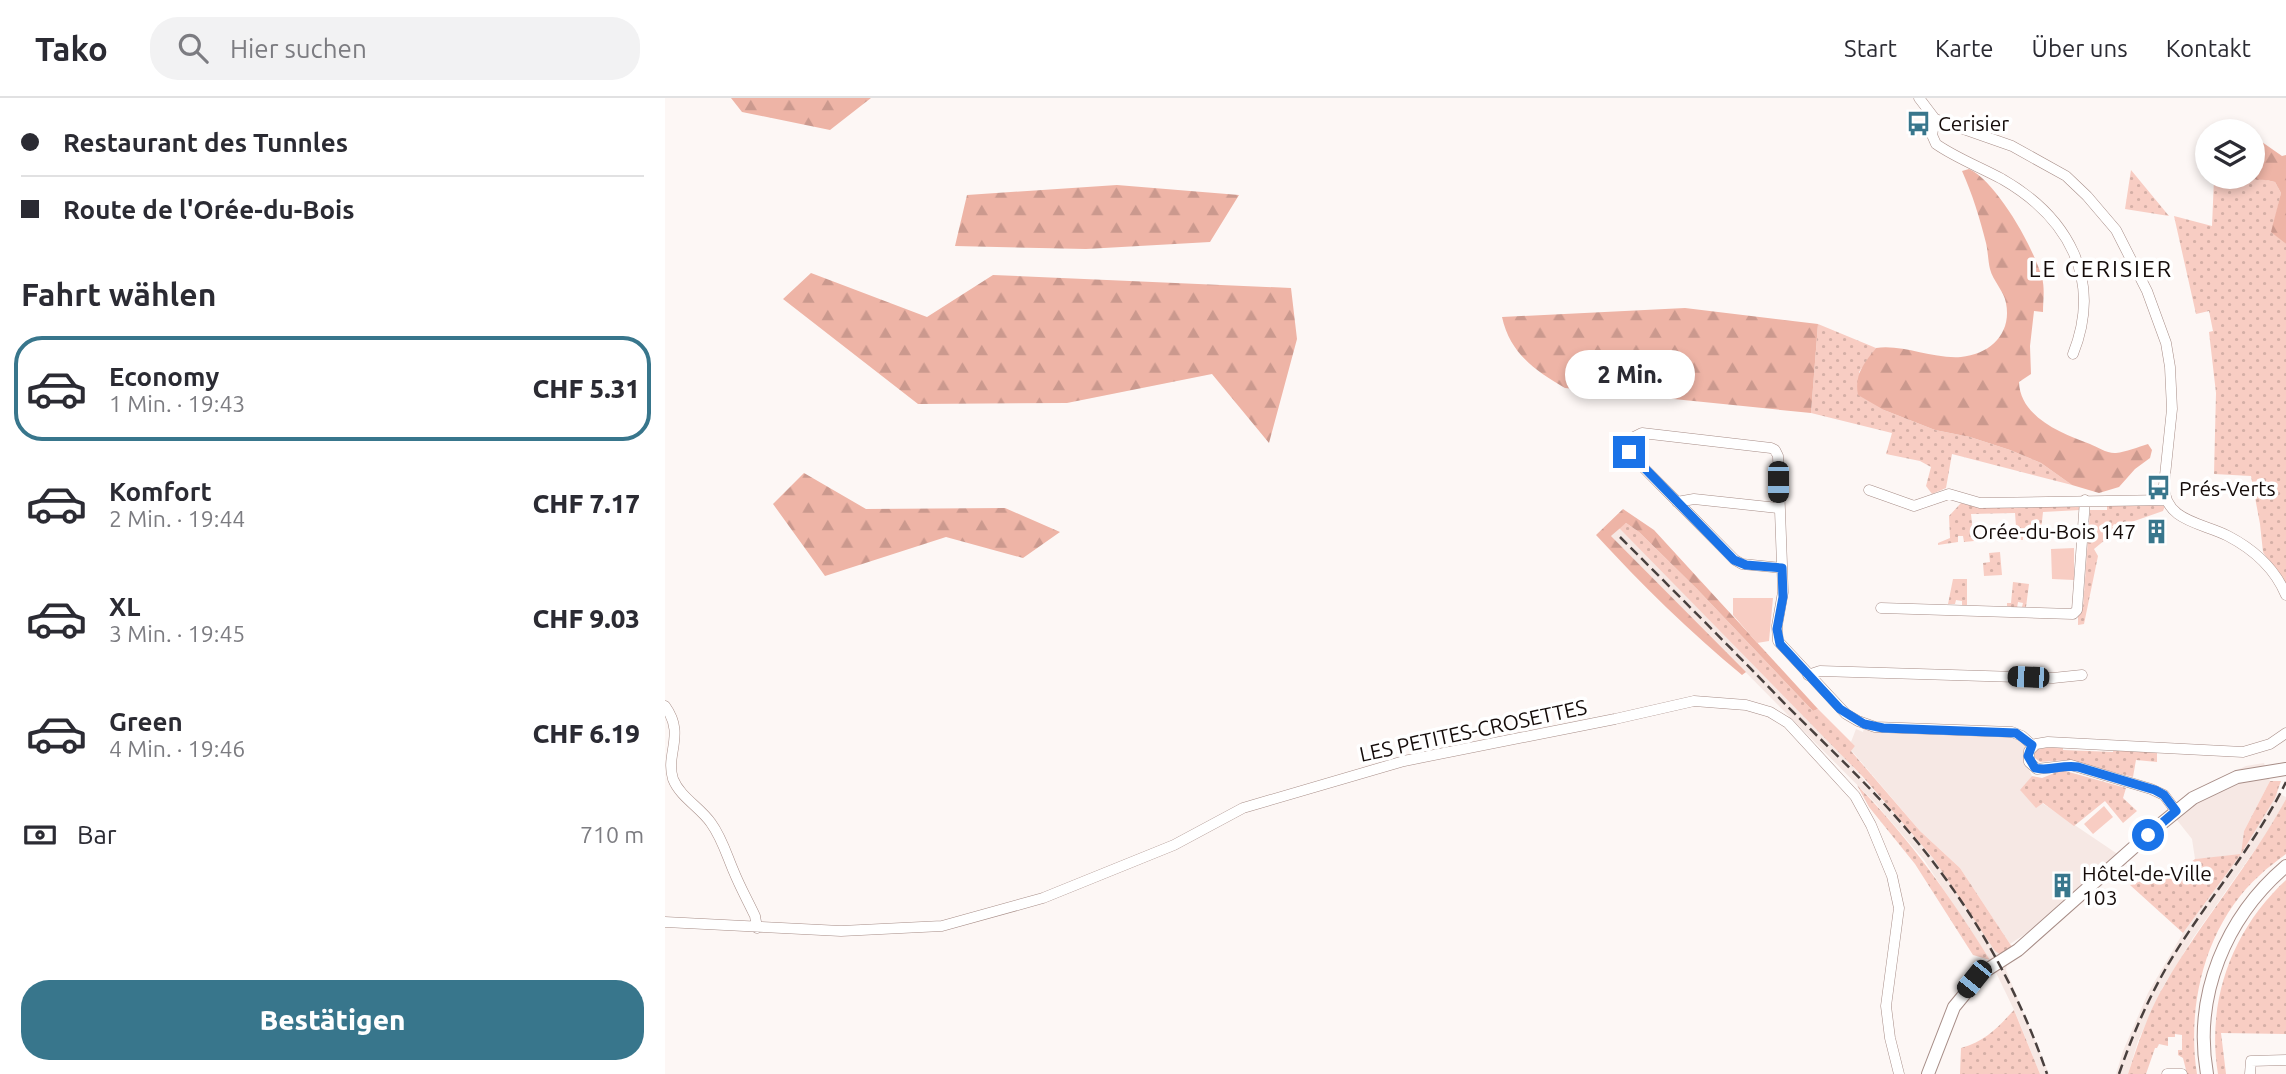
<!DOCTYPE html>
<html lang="de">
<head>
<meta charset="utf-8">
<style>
  :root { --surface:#fff; --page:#f2f2f3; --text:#2b2b33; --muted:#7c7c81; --line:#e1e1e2; --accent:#38768c }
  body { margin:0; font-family:Ubuntu,sans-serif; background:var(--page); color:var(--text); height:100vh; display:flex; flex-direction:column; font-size:26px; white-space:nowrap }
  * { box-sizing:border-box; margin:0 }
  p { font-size:23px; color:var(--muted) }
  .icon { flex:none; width:38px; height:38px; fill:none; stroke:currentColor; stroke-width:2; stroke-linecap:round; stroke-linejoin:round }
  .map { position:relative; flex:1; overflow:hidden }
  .drawer { display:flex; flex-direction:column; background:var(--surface); width:665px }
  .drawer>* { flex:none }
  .top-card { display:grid; align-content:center; height:154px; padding:0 21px; background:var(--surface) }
  .controls { position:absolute; left:1530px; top:21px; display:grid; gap:14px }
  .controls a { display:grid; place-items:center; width:70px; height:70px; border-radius:50%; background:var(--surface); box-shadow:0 4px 10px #0003; font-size:35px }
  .end { position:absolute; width:32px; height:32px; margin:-16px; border:9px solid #1a73e8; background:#fff; box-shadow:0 0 0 4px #fff }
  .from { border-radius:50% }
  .bubble { position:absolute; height:49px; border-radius:24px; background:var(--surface); box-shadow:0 4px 10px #0003; font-size:23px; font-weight:800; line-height:49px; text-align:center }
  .car { position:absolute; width:21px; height:42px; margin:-21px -10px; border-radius:9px; box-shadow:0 0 5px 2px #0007; background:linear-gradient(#222 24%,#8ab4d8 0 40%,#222 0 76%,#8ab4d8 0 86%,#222 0) }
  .top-card b { display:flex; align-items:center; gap:24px; height:66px; font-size:26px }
  .top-card b+b { border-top:2px solid var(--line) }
  .top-card i { width:18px; height:18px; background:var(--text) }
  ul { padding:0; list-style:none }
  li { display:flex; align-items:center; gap:21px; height:105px; margin:0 14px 10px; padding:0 7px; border:4px solid transparent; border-radius:28px }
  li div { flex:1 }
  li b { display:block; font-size:26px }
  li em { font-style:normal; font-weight:800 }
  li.selected { border-color:var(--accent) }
  li>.icon { width:63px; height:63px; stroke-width:1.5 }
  h2 { padding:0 21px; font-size:32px; line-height:84px }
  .pay { display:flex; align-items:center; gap:18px; height:77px; padding:0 21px; font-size:26px }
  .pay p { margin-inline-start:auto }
  .primary-button { display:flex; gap:14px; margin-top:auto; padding:14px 21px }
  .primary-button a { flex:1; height:80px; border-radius:28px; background:var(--accent); color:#fff; font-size:28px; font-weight:800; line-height:80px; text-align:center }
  header { display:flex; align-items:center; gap:42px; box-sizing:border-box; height:98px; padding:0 35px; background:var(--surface); border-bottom:2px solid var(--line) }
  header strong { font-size:33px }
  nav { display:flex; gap:38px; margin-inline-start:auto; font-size:24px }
  .search { width:490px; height:63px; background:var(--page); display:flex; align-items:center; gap:18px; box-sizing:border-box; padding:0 24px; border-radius:28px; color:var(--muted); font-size:26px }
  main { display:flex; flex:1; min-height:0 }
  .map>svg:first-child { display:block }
  .built { fill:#f6e8e4 }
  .grass { fill:url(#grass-dots) }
  .forest { fill:url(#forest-firs) }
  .park { fill:#f8cdc3 }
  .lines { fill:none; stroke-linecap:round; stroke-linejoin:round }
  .minor-casing { stroke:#a78d87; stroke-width:11 }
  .major-casing { stroke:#a78d87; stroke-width:14 }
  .minor { stroke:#fff; stroke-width:10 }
  .major { stroke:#fff; stroke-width:12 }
  .rail { stroke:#49403e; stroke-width:2.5; stroke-dasharray:10 5; stroke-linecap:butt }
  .route { stroke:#1a73e8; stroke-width:9 }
  .labels { text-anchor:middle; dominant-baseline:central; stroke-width:7; stroke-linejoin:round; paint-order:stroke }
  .poi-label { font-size:21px; fill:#140b09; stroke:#fff; text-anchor:start }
  .street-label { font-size:21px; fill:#140b09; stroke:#fff }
  .neighbourhood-label { font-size:23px; letter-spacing:2px; fill:#140b09; stroke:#fff }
</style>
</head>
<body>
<header>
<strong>Tako</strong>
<div class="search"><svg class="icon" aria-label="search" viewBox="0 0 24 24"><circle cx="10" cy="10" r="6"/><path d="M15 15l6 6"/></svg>Hier suchen</div>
<nav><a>Start</a><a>Karte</a><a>Über uns</a><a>Kontakt</a></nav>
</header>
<main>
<section class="drawer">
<div class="top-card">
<b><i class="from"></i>Restaurant des Tunnles</b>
<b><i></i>Route de l'Orée-du-Bois</b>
</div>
<h2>Fahrt wählen</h2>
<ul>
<li class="selected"><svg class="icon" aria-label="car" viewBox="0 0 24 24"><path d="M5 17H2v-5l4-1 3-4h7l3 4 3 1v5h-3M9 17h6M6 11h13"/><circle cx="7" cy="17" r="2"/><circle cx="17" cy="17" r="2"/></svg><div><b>Economy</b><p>1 Min. · 19:43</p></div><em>CHF 5.31</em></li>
<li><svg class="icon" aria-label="car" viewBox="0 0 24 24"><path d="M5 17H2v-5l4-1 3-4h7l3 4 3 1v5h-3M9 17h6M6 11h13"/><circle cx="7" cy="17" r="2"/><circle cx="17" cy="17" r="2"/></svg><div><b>Komfort</b><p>2 Min. · 19:44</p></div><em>CHF 7.17</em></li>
<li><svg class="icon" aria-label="car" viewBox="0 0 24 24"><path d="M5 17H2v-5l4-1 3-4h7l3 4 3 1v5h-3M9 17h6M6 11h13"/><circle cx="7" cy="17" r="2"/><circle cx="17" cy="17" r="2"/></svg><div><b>XL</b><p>3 Min. · 19:45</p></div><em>CHF 9.03</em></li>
<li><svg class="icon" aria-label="car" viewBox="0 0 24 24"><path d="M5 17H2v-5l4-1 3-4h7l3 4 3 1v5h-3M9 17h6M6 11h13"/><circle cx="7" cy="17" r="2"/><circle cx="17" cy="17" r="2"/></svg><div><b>Green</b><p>4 Min. · 19:46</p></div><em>CHF 6.19</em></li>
</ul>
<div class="pay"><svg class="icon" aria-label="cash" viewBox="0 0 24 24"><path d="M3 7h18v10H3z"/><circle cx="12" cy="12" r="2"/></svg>Bar<p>710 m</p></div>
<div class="primary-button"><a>Bestätigen</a></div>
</section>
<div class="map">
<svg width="1621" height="976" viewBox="0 0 1621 976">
  <defs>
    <pattern id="grass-dots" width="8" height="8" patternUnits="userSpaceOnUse" patternTransform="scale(1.75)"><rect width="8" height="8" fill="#f8cdc3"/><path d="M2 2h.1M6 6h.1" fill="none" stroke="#d4afa6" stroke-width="1.8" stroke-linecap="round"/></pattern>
    <pattern id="forest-firs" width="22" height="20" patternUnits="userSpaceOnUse" patternTransform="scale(1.75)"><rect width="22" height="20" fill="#eeb4a6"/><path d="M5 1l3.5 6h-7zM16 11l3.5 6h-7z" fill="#cb998e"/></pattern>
  </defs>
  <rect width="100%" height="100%" fill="#fdf7f5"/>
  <path class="built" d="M954 430 1171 650 1268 760 1342 866 1341 872 1384 976H1375L1350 914 1325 862 1259 762 1211 706 946 438Z
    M1199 629 1347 636 1365 649 1361 665 1367 678 1356 693 1371 709 1377 705 1454 757 1426 793 1345 846 1295 770 1255 733 1186 652 1190 648 1186 644 1191 631 1198 634Z
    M1599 665 1605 683 1579 733 1577 754 1612 695 1621 699V701L1606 729 1528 840 1498 889 1473 943 1463 976H1451L1458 953 1483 895 1518 835 1575 757 1530 761 1527 741 1504 712 1545 684 1581 668Z"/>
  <path class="grass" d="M1466 72 1504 118 1460 111Z
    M1592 80 1610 84 1616 95 1607 134 1621 146V489L1598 454 1595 426 1586 378 1549 376 1551 295 1544 234 1548 233 1544 213 1531 216 1509 118 1547 128 1549 81 1569 83Z
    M1153 226 1211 250 1194 274 1219 312 1270 332 1305 339 1345 352 1376 365 1407 387 1287 356 1281 390 1267 396 1261 388 1266 369 1255 363 1221 356 1227 335 1146 315Z
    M1442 404 1500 408 1498 413 1455 428 1449 426 1447 429 1452 432 1429 451 1433 458 1419 526 1413 527V518L1418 509 1425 412H1442Z
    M1296 405 1308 408 1415 405V412L1378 414 1375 442H1364V436H1358V442H1352L1350 415 1306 416 1309 443 1299 444 1298 438H1293V444L1273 447V445L1285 440 1284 418Z
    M961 425 974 434 1032 491 1148 613 1153 611 1190 648 1186 653 1255 733 1295 770 1347 849 1336 857 1330 853 1268 760 1198 679 954 430Z
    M1335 454 1337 477 1319 478 1318 465 1325 464 1324 455Z
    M1288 481H1302V507L1297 508V503L1291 502 1290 506H1283Z
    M1348 484 1364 486 1361 509H1357L1358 505 1353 504 1352 510 1342 508V505H1346Z
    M1398 648V652L1448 654 1449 649 1492 653V664L1471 662 1468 679 1401 662 1375 664 1370 660 1369 653 1372 651Z
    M1397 672 1461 690 1458 700 1472 713 1458 725 1440 703 1409 728 1378 705 1371 710 1355 692 1367 678 1377 680Z
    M1605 683H1616L1610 700 1576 756 1518 835 1465 787 1521 768 1530 761 1576 756 1579 733Z
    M1192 687C1245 741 1285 798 1325 862L1308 857 1250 766 1204 709Z
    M1621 701V756C1612 763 1603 769 1595 777 1541 825 1521 907 1532 976H1522L1518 960 1513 957V952H1517V937L1510 936V939H1503V948L1494 946 1492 950H1490L1481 976H1463C1473 946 1483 914 1500 886 1537 822 1586 766 1621 701Z
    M1621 782V936L1556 935 1561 976H1553C1541 903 1567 832 1621 782Z
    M1349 912 1375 976H1295L1296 950C1321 943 1332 930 1349 912Z"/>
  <path class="forest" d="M66 0H206L165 32 77 14Z
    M1587 37 1617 58 1621 57V146L1606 134 1616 95 1610 84C1590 79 1570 83 1549 81V79H1587Z
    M1304 71C1332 84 1369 150 1377 180 1380 190 1378 203 1378 214L1369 213 1365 248 1366 276 1354 284C1355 319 1397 336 1425 346 1432 349 1443 356 1451 355 1461 354 1473 349 1483 346L1487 352 1485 360 1470 371 1454 389 1434 395 1407 387 1376 365 1345 352 1305 339 1270 332 1219 312 1193 297C1189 277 1199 265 1211 250 1238 246 1266 261 1296 259 1326 256 1347 235 1341 205 1339 193 1328 183 1325 171 1323 163 1323 153 1321 145 1315 121 1307 95 1297 73Z
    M452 87 574 97 545 144 421 151 290 148 302 97Z
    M146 175 262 219 328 177 626 190 632 241 604 345 547 276 402 305 253 306 118 201Z
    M1020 210 1153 226 1146 315 900 290C869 272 845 255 837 219Z
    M139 375 201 411 340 410 395 434 358 460 281 439 160 478 108 406Z
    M958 411 989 432 1153 611 1148 613 1032 491 974 434 961 425 946 438 1081 574 1077 577C1025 534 977 487 931 437Z"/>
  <path class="park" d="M1409 450V482L1387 481 1386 451Z
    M1068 500H1108L1104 543 1092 545 1068 517Z
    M1439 708 1448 719 1428 736 1419 726Z"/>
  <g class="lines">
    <defs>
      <path id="minor" d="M1254 0 1270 21 1347 48 1401 78 1422 98 1451 132 1482 193 1501 245 1505 269 1507 311 1499 387C1499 424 1539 425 1563 438 1588 451 1610 471 1621 497
        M1270 21 1267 37 1271 46C1291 60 1315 69 1337 81 1403 119 1438 181 1408 256
        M1204 392 1249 408 1284 396 1315 405 1501 402
        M1012 404 1029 401 1113 410
        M1117 470 1077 466 1070 462 965 356 962 349 965 341 977 335 1106 350 1110 352 1113 358 1118 494 1112 528 1113 543 1181 616 1193 623 1210 629 1347 634 1357 638 1367 647
        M1216 510 1408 516 1412 512 1420 402
        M1143 577 1155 573 1388 580 1417 577
        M0 608C21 637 0 655 8 681 15 699 36 710 46 725 57 740 62 758 69 774 75 789 83 803 90 818L92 830
        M1511 713 1499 697 1486 691 1406 667 1372 671 1364 664V653L1371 646 1383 644 1578 654 1605 646 1621 635
        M0 824 176 833 277 828 378 800 509 747 578 710 739 663 950 621 1029 603 1081 607 1105 614 1123 625 1190 698 1206 727 1227 778 1234 810 1221 908 1225 940 1234 976
        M1502 976H1517
        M1585 976 1586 963 1621 962"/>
      <path id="major" d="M1263 976 1289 909 1317 875 1353 852 1486 734 1528 700 1572 679 1621 671
        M1542 976C1528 897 1561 819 1621 768"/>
    </defs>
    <use href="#minor" class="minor-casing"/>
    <use href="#major" class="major-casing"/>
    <use href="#minor" class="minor"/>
    <use href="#major" class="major"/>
    <path class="rail" d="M955 439C1011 495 1067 551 1122 608 1163 649 1206 689 1244 734 1304 805 1352 887 1382 976
      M1454 976C1470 929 1491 883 1519 841 1553 789 1593 741 1621 684"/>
  </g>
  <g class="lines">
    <path class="route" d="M964 354 1069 462 1081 467 1117 470 1118 499 1112 531 1115 546 1175 611 1199 626 1218 630 1351 635 1367 647 1363 658 1370 670C1384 674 1397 666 1413 669L1490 692 1499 697 1511 713 1483 737"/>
  </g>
  <defs>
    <symbol id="bus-bare" viewBox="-9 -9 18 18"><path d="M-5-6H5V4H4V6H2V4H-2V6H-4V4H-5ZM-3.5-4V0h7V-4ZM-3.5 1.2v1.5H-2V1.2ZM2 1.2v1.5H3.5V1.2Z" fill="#38768c" stroke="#fff" stroke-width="2.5" paint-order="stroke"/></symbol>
    <symbol id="building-bare" viewBox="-9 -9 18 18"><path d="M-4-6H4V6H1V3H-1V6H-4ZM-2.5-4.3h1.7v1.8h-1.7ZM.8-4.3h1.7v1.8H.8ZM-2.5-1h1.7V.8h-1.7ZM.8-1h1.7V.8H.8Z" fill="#38768c" stroke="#fff" stroke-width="2.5" paint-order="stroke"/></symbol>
  </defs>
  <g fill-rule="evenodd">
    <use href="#bus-bare" x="1236" y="8" width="35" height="35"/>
    <use href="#bus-bare" x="1476" y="372" width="35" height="35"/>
    <use href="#building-bare" x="1474" y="416" width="35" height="35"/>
    <use href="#building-bare" x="1380" y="770" width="35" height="35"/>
  </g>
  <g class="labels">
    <g class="poi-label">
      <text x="1273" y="25">Cerisier</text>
      <text x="1514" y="390">Prés-Verts</text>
      <text x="1471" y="433" text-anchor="end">Orée-du-Bois 147</text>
      <text x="1417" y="775">Hôtel-de-Ville<tspan x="1417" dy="24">103</tspan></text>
    </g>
    <g class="street-label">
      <text transform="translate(808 632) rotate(-12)">LES PETITES-CROSETTES</text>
    </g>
    <g class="neighbourhood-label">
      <text x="1436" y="170">LE CERISIER</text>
    </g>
  </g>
</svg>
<div class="controls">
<a><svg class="icon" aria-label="layers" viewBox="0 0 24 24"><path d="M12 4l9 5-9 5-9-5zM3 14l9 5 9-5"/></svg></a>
</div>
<i class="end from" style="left:1483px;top:737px"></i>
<i class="end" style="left:964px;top:354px"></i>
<div class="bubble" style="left:900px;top:252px;width:130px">2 Min.</div>
<i class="car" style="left:1113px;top:384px;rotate:180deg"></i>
<i class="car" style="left:1363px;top:579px;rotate:272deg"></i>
<i class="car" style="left:1309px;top:881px;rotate:219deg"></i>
</div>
</main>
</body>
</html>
